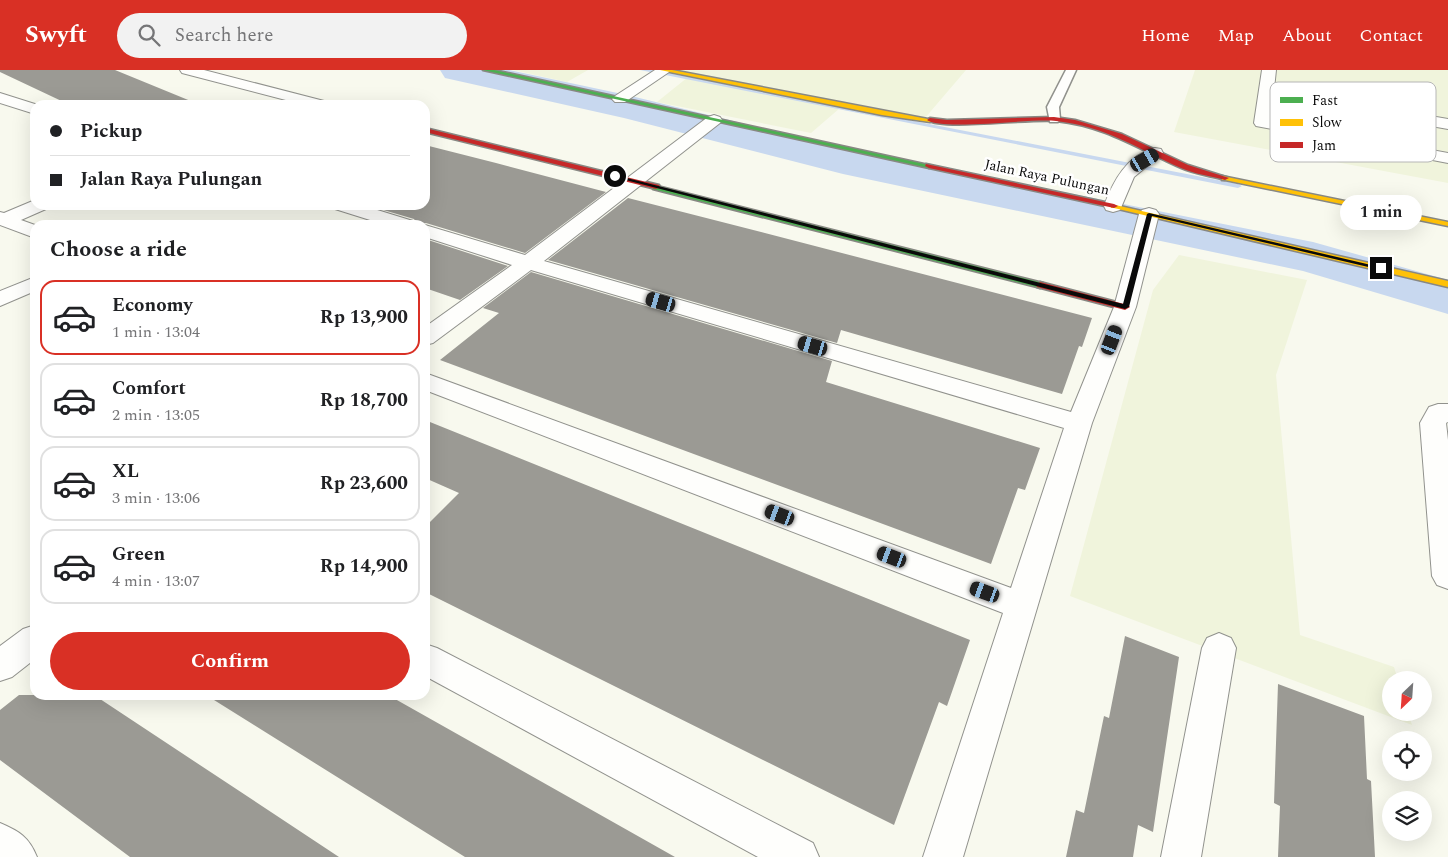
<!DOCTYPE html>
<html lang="en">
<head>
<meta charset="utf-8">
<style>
  :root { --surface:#fff; --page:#f2f2f2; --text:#202124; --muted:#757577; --line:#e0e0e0; --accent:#d93025 }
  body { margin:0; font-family:Spectral,serif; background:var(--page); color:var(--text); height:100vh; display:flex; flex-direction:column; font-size:19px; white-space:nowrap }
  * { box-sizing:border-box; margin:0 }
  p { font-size:16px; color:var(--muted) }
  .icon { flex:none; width:28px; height:28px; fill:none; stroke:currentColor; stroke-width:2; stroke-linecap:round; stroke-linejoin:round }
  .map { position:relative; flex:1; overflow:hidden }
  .panel { position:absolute; left:30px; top:150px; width:400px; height:480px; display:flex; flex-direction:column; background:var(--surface); border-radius:15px; box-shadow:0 5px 20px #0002 }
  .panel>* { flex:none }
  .guide { position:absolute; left:30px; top:30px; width:400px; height:110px; border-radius:15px; box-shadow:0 5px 20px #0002; display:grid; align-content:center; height:110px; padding:0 20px; background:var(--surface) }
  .needle { width:32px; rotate:205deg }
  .buttons { position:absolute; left:1382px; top:601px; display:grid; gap:10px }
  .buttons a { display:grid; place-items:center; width:50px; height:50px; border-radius:50%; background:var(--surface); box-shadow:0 5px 20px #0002; font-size:25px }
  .end { position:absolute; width:22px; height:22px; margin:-11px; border:6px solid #0a0a0a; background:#fff; box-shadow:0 0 0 2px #fff }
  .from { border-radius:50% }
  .bubble { position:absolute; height:35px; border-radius:18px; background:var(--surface); box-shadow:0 5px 20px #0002; font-size:16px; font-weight:700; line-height:35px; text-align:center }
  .car { position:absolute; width:15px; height:30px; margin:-15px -8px; border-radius:6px; box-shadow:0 0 4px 1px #0007; background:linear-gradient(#222 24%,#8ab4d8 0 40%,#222 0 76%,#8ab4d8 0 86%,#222 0) }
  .guide b { display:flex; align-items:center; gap:18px; height:48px; font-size:19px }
  .guide b+b { border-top:1px solid var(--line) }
  .guide i { width:12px; height:12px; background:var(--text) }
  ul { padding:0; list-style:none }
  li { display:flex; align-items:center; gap:15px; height:75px; margin:0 10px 8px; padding:0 10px; border:2px solid var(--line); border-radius:15px }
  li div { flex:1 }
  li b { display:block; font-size:19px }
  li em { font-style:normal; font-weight:700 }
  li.active { border-color:var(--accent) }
  li>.icon { width:45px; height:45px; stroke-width:1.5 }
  h2 { padding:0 20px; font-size:22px; line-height:60px }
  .button { display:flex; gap:10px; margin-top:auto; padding:10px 20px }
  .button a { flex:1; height:58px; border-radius:30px; background:var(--accent); color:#fff; font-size:20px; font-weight:700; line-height:58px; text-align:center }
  header { display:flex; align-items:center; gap:30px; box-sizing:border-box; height:70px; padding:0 25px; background:var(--accent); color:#fff }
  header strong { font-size:24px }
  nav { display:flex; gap:28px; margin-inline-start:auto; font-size:18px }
  .search { width:350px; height:45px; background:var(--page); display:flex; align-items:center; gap:12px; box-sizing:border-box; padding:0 18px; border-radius:28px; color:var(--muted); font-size:19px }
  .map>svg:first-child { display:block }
  .farmland { fill:#f0f4dc }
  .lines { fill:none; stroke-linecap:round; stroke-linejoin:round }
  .stream { fill:#c8d8ef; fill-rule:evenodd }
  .river { fill:#c8d8ef; fill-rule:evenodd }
  .building { fill:#9b9a94 }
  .lane-casing { stroke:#91928d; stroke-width:3 }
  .street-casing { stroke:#91928d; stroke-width:2 }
  .fast-casing { stroke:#888883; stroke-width:3 }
  .slow-casing { stroke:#888883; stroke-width:3 }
  .jam-casing { stroke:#888883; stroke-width:3 }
  .lane { fill:#fefefc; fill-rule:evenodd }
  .street { fill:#fefefc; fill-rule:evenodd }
  .fast { fill:#4caf50; fill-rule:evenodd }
  .slow { fill:#ffc107; fill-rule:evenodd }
  .jam { fill:#c62828; fill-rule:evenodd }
  .route { fill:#0a0a0a }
  .labels { text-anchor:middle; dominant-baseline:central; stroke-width:5; stroke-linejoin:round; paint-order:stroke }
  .far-street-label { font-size:14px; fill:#0a0a0a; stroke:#fff }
  .key { fill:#fff; stroke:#b6b6b6; stroke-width:1 }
  .key-label { font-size:14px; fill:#0a0a0a }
</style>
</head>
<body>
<header>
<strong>Swyft</strong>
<div class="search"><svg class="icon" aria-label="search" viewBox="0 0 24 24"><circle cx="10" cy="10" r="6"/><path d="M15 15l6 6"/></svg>Search here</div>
<nav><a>Home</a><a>Map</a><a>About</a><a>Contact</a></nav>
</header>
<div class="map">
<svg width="1448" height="787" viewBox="0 0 1448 787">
  <rect width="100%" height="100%" fill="#f8f9ee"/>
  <path class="farmland" d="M513 0H588L567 12Z
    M676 0H966L925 48 847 32 811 63 657 32 693 3Z
    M1195 0H1448V113L1174 62Z
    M1179 185 1307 210 1276 305 1300 565 1394 597 1398 610H1391V642L1408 643 1412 655 1070 526 1153 220Z"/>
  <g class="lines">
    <path class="stream" d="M640 0H652L1238 114 1242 116 1238 118Z"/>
    <path class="river" d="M440 0H509L627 25 843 78 1313 172 1448 210V244L1303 201 843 104 624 48 445 8Z"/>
  </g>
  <path class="building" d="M0 0H115L198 34 70 35 0 2Z
    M425 75 496 93 606 122 525 183 426 153 418 155 414 149 380 139 387 135H425Z
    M628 128 788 169 1092 248 1082 277 1079 276 1062 324 841 260 837 273 548 190Z
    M425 169 508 196 460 230 425 218Z
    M531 202 832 291 826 312 1040 378 1025 420 1018 418 991 494 440 290 499 243 483 238Z
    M425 350 970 570 947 636 939 632 894 755 425 522V457L459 423 425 408Z
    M1125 566 1179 587 1153 762 1138 755 1133 787H1066L1076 740 1084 743 1104 646 1109 648Z
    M1278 614 1364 646 1367 709 1371 711 1375 787H1278L1280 736 1274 733Z
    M19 625H94L339 787H130L0 690V640Z
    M206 625H388L675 787H465Z"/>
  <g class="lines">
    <defs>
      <path id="lane" d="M1066 0H1076L1059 37 1060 49 1058 52H1050L1047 37Z"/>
      <path id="street" d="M180 0H204L328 32 331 35H305L182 3Z
        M655 0H672L625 32H615L612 29 615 26Z
        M1262 0H1276L1274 19 1448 49V59L1273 28 1270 50 1448 83V93L1256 56 1254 53Z
        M0 23 38 35H35V44L0 33Z
        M714 45 720 47 722 50 720 53 544 191 1071 342 1114 237 1139 144 1142 140 1149 138 1156 140 1159 144 1136 237 1092 353 963 787H923L1003 543 425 320V303L1011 518 1064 358 531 200 433 273 425 275V257L512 195 425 167V155L525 185 708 47Z
        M1155 78 1161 79 1163 83 1134 107 1120 140 1113 142 1106 140 1104 136C1113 111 1127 85 1155 78Z
        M35 130V135H48L46 139 21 150 35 155V168L0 155V142L4 143Z
        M333 135H361L413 151 416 155H386L335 139Z
        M35 207V221L0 236V221Z
        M1438 334H1448V352L1446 353 1448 370V519L1437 515 1432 506 1420 353 1429 337Z
        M35 555V589L12 607 0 611V576L23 559Z
        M1219 563 1231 568 1236 578 1201 787H1161L1202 578 1207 568Z
        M425 574 437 578 813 773 819 787H758L425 606Z
        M0 753C19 761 29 767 37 787H0Z"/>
      <path id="fast" d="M483 0H494L933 96 929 98Z
        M653 115 1043 213 1044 215 1040 218 1037 217 653 119Z"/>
      <path id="slow" d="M660 0H672L933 50 930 52 882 45Z
        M1222 106 1448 152V156L1225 110H1222Z
        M1111 134 1448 211V217L1114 138H1111Z"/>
      <path id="jam" d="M1054 47 1075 50 1122 64 1188 95 1229 108 1225 110C1211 106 1194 104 1181 98 1138 79 1105 56 1056 51 1029 48 944 61 927 50L930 48 947 50Z
        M425 58 659 115 660 117 656 119 425 62Z
        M926 94 1114 134 1118 136 1114 138 929 98 925 96Z
        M1040 212 1128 235 1130 237 1125 240 1037 217 1036 215Z"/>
    </defs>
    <use href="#lane" class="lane-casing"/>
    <use href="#street" class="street-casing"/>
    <use href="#fast" class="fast-casing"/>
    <use href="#slow" class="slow-casing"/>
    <use href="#jam" class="jam-casing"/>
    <use href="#lane" class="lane"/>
    <use href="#street" class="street"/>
    <use href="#fast" class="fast"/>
    <use href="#slow" class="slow"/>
    <use href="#jam" class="jam"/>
  </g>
  <path class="route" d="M615 105 1123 234 1147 144 1149 143 1384 198 1381 200 1152 146 1129 237 1125 239 614 107Z"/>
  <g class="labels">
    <g class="far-street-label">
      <text transform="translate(1047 107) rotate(12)">Jalan Raya Pulungan</text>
    </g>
  </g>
  <rect x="1270" y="12" width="166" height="80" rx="8" class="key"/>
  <rect x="1280" y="27" width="23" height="6" fill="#4caf50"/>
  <rect x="1280" y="49" width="23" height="7" fill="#ffc107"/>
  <rect x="1280" y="72" width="23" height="6" fill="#c62828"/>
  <g class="key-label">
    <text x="1312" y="35">Fast</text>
    <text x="1312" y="57">Slow</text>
    <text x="1312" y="80">Jam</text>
  </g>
</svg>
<div class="buttons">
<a><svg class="needle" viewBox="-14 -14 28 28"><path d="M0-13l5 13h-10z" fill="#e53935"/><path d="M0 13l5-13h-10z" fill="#757577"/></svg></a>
<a><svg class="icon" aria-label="locate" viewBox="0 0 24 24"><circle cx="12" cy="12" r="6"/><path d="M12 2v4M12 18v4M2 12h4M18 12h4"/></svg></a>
<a><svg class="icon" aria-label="layers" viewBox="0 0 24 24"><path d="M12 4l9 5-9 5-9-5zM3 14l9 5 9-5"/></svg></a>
</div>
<i class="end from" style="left:615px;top:106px"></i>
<i class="end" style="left:1381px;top:198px"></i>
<div class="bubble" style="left:1340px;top:125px;width:82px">1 min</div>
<i class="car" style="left:1145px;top:90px;rotate:60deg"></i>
<i class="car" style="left:661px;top:232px;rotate:286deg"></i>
<i class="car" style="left:1112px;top:270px;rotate:21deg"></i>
<i class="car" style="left:813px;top:276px;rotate:286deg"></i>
<i class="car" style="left:780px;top:445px;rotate:291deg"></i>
<i class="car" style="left:892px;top:487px;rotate:291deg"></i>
<i class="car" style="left:985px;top:522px;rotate:290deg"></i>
<div class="guide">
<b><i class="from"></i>Pickup</b>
<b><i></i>Jalan Raya Pulungan</b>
</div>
<section class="panel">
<h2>Choose a ride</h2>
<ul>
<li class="active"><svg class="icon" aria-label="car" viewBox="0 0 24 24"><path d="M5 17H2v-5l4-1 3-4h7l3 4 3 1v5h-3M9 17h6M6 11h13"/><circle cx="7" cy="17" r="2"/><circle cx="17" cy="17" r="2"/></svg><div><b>Economy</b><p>1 min · 13:04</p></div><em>Rp 13,900</em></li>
<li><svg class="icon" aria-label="car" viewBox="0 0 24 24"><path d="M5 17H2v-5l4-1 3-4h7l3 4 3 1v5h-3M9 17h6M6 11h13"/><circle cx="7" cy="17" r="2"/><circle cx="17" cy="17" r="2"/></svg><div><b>Comfort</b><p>2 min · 13:05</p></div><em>Rp 18,700</em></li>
<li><svg class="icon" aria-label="car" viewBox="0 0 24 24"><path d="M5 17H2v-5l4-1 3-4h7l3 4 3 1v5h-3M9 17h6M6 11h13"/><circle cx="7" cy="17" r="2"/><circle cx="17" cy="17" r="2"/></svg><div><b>XL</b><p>3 min · 13:06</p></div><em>Rp 23,600</em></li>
<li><svg class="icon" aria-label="car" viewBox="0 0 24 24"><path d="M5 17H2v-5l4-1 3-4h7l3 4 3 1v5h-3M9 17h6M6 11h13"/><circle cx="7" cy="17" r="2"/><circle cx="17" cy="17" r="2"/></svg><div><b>Green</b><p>4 min · 13:07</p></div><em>Rp 14,900</em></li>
</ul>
<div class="button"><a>Confirm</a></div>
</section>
</div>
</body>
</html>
